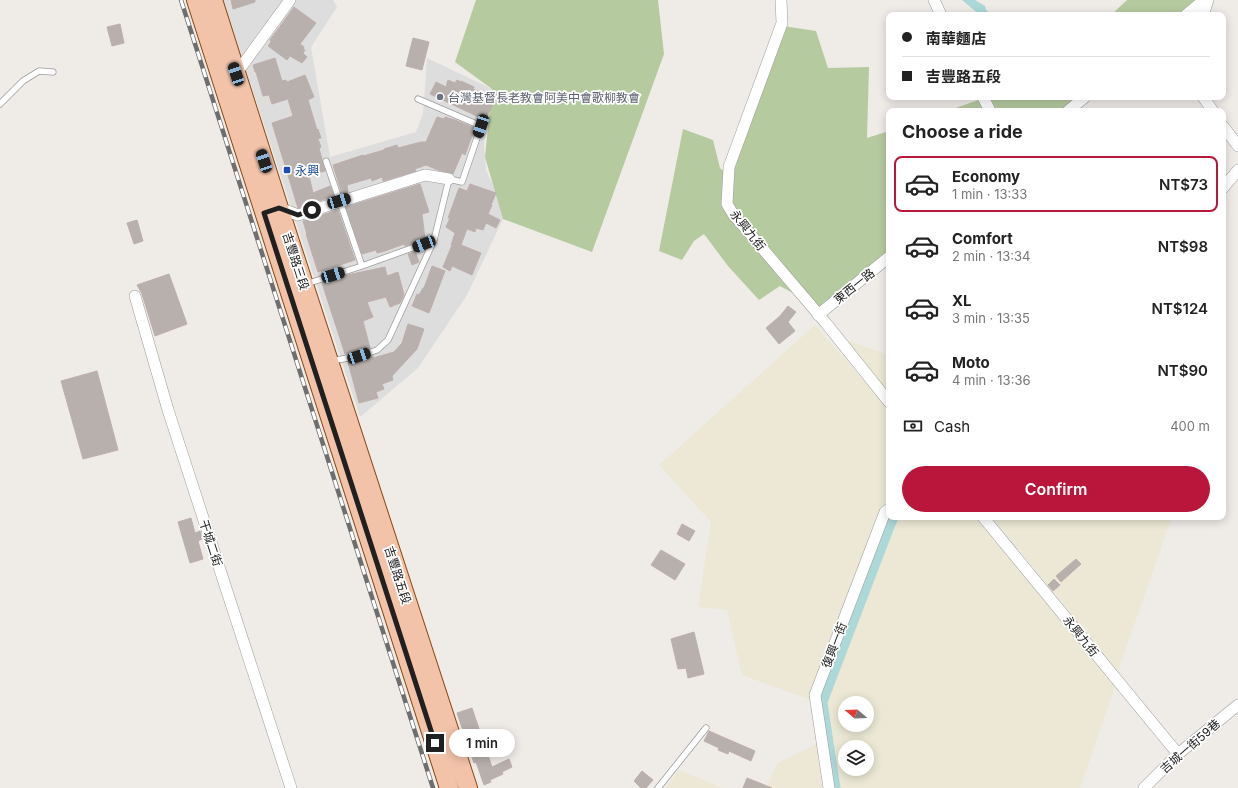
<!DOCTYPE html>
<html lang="en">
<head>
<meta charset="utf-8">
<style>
  :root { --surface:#fff; --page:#f6f6f6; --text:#222; --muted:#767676; --line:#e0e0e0; --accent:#ba153b }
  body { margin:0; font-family:Inter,"Noto Sans TC",sans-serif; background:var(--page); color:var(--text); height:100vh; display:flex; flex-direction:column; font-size:15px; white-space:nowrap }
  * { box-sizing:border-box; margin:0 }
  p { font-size:13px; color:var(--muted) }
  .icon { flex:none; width:22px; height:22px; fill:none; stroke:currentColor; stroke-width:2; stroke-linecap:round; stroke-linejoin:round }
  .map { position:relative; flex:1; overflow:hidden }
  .drawer { position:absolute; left:886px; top:108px; width:340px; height:412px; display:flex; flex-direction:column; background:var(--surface); border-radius:8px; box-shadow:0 2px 10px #0003 }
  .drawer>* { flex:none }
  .top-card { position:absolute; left:886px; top:12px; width:340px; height:88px; border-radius:8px; box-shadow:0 2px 10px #0003; display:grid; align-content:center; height:88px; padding:0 16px; background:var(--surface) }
  .needle { width:26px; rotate:289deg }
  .buttons { position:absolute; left:838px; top:696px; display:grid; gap:8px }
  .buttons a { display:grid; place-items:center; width:36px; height:36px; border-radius:50%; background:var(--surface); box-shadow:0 2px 10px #0003; font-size:20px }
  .end { position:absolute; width:18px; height:18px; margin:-9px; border:5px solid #202020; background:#fff; box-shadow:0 0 0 2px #fff }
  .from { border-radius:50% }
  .bubble { position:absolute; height:28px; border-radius:14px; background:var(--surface); box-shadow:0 2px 10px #0003; font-size:13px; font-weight:600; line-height:28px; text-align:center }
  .car { position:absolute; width:12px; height:24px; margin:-12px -6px; border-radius:5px; box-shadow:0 0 3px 1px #0007; background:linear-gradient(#222 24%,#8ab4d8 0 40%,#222 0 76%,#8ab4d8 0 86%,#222 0) }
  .top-card b { display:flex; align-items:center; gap:14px; height:38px; font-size:15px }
  .top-card b+b { border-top:1px solid var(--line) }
  .top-card i { width:10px; height:10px; background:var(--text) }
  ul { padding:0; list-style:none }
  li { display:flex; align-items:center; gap:12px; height:56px; margin:0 8px 6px; padding:0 8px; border:2px solid transparent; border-radius:8px }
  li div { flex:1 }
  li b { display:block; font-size:15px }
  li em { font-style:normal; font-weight:600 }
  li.on { border-color:var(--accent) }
  li>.icon { width:36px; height:36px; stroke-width:1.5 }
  h2 { padding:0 16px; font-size:18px; line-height:48px }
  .pay { display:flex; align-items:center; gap:10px; height:44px; padding:0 16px; font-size:15px }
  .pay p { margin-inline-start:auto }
  .action { display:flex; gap:8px; margin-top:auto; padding:8px 16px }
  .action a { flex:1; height:46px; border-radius:24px; background:var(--accent); color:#fff; font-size:16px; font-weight:600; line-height:46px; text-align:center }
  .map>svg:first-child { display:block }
  .residential { fill:#dedddd }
  .farmland { fill:#ece8d5; fill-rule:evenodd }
  .forest { fill:#b6caa0 }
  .water { fill:#acd8d8 }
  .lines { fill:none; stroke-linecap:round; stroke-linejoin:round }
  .canal { stroke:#acd8d8; stroke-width:11 }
  .building { fill:#b8b0ad; stroke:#bfafab }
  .service-casing { stroke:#9d9d9d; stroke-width:7 }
  .minor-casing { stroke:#9d9d9d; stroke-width:12 }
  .primary-casing { stroke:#8b4610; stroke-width:20 }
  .service { stroke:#fff; stroke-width:5.5 }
  .minor { stroke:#fff; stroke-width:11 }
  .primary { stroke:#f2c2a9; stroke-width:18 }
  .rail-casing { stroke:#6e6e6e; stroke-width:4.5 }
  .rail { stroke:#fff; stroke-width:3; stroke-dasharray:9; stroke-linecap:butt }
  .route { stroke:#202020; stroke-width:5 }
  .worship-dot { fill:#6b7280; stroke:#fff; stroke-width:1.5 }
  .transit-dot { fill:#1a4fb4; stroke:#fff; stroke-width:1.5 }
  .labels { text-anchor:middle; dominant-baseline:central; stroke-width:3.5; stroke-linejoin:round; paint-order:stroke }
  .worship-label { font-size:12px; fill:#5b616d; stroke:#fff; text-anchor:start }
  .transit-label { font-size:12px; fill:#164399; stroke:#fff; text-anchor:start }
  .street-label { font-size:12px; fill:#202020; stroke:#fff }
</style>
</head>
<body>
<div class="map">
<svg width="1238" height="788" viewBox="0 0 1238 788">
  <rect width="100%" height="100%" fill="#efebe7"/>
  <path class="residential" d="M223 0H333L337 7 311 47 330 157 416 132 423 114 427 58 492 89 484 143 486 170 504 210 503 219 467 295 418 368 360 417Z"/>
  <path class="farmland" d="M815 325 889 410V499L879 510 809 699 742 675 727 610 698 607 711 522 659 465Z
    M840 338 889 355V395Z
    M898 517H975L1116 684 1080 788H838L824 700 892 523ZM845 703H867V725H845ZM845 747H867V769H845Z
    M992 517H1172L1118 671Z
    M817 744 822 788H765L778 763Z
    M679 770 723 788H666Z"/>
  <path class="forest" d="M476 0H658L664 54 592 252 503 219 485 157 492 89 455 62Z
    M1127 0H1200L1186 15H1111Z
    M783 26 816 31 828 68 869 67 867 138 889 131V252L819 307 780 286 759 300 728 266 704 234 694 241 682 260 659 251 683 129 713 140 720 168 722 170H725Z
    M987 97H1083L1065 111H947Z"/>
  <path class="water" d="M962 0H975L985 6 986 10 993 15H980Z"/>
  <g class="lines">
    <path class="canal" d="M835 788 822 703 823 699 888 529 893 517"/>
  </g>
  <path class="building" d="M231 0H255V2L233 9Z
    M294 7 316 23 300 44 304 47 303 49 305 50 303 53 307 57 302 63 290 56 287 60 268 46 271 42 270 40Z
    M120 24 124 43 112 46 107 27Z
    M413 38 429 42 422 70 406 66Z
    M275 58 282 81 286 80 287 82 305 75 314 97 308 100 317 130 318 129 321 138 318 139 321 147 319 148 325 171 309 176 313 193 330 186 334 196 298 208 272 123 293 116 288 99 272 104 269 95 263 96 256 72H255L253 65Z
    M448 80 455 83 457 80 461 82V81L474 87 473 89 496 99 485 120 430 94 436 82 446 87Z
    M437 117 444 119 445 117 455 120 475 128 465 155 462 153 453 174 438 170 426 165 415 169 416 171 383 181 382 177 372 181 371 178 347 185 348 192 342 194 333 165 363 155V156L384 150V149L397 145 398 148 421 142H426Z
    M420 184 429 212 422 214 425 239 405 246 404 244 385 251 377 253 376 250 362 254 346 207Z
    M470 184 496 193 491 205H492L488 214 500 220 496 228 486 223 483 230 476 228 475 232 467 229 461 245 481 253 472 275 452 266 450 271 443 267 452 245H451L455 233 446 227 450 218H448L459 188 467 191Z
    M338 210 355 260 318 272 306 234H307L303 221Z
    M137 220 143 241 134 244 127 223Z
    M415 251 419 262 412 265 408 254Z
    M432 266 445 271 429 313 412 306 417 294 419 295 423 288H424Z
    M385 267 387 276 398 272 404 295 400 303 390 307 386 297 367 302 373 317 363 321 370 348 345 354 322 283 347 275Z
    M169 274 187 324 155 336 142 294 137 285Z
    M788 306 796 312 788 322 795 331 779 344 766 328 780 316Z
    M408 324 424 329 417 349 392 376 393 380 382 384 384 389 376 392 378 398 359 403 348 362 373 356V358L394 352 402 343Z
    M97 371 118 450 83 459 61 381Z
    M191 518 195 533 200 531 202 539 198 541 203 559 190 563 178 522Z
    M682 524 695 531 689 541 677 534Z
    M661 550 685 564 675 580 651 565Z
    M1076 559 1081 564 1061 582 1056 576Z
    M1054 579 1060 585 1053 591 1048 585Z
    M694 632 704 674 688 678 686 668 678 669 671 639Z
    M472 708 492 767 509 759 512 767 502 772 503 774 490 780 491 782 484 785 476 762 474 763 457 713Z
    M709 731 755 751 751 761 729 751 728 754 718 750 719 748 704 741Z
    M642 771 653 780 646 788H641L634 781Z
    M747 778 772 788H743Z"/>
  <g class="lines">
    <defs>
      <path id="service" d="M0 104 23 81 39 71 53 72
        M326 161 362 266
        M306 284 362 266 434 240
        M331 361 359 356 377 350 388 340 434 240 449 179 462 182 481 126 418 99
        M658 788 706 728"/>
      <path id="minor" d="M781 0 782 23 729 167 727 204 733 214 825 322 889 402
        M934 0 941 15
        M1186 15 1204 0
        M1203 15 1208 0
        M236 74 290 0
        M983 97 990 111
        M1203 97 1213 111
        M1068 111 1085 97
        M1223 126 1238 146
        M1223 188 1238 170
        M276 209 279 208 298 215 425 175 449 179
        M135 296 168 410 291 788
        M818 315 889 257
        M983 517 1178 754
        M829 788 815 695 885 512 889 509
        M1144 788 1178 754 1238 705"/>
      <path id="primary" d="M196 0 449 788
        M213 0 279 208 468 788"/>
    </defs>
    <use href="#service" class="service-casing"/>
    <use href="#minor" class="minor-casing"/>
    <use href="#primary" class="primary-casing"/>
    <use href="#service" class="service"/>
    <use href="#minor" class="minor"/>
    <use href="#primary" class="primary"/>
    <defs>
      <path id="rail" d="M181 0 433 788"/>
    </defs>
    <use href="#rail" class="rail-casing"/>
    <use href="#rail" class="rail"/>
  </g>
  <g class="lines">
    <path class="route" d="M312 210 298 215 279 208 264 213 435 743"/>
  </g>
  <circle class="worship-dot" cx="440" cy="97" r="4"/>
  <rect class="transit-dot" x="283" y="166" width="8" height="8" rx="2"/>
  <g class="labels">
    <g class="worship-label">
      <text x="448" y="97">台灣基督長老教會阿美中會歌柳教會</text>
    </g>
    <g class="transit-label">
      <text x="295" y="170">永興</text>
    </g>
    <g class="street-label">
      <text transform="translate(748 230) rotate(51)">永興九街</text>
      <text transform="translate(296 261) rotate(72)">吉豐路三段</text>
      <text transform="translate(854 286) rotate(-39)">東西一路</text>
      <text transform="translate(211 543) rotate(72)">干城二街</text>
      <text transform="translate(398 575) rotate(72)">吉豐路五段</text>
      <text transform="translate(1081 636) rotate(51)">永興九街</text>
      <text transform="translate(834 645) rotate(-69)">復興一街</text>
      <text transform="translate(1190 746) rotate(-41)">吉城一街59巷</text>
    </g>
  </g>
</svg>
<div class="buttons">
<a><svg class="needle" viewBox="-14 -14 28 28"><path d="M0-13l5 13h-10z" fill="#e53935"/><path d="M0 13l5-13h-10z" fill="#767676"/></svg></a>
<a><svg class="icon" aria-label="layers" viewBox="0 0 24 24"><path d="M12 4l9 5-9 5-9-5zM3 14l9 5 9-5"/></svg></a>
</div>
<i class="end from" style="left:312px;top:210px"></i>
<i class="end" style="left:435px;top:743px"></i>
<div class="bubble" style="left:449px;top:729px;width:66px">1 min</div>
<i class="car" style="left:236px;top:74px;rotate:342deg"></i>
<i class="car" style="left:481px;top:126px;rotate:199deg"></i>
<i class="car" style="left:264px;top:161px;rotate:342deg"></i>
<i class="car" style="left:339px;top:201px;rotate:73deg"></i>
<i class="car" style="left:424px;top:244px;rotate:249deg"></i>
<i class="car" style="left:333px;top:275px;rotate:73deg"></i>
<i class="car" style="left:359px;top:356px;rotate:72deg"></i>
<div class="top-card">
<b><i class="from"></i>南華麵店</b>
<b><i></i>吉豐路五段</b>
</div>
<section class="drawer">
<h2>Choose a ride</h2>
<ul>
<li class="on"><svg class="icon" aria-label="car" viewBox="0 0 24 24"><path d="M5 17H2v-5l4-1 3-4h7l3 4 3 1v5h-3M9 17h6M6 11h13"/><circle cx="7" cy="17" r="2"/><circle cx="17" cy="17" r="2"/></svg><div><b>Economy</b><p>1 min · 13:33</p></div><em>NT$73</em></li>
<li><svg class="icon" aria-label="car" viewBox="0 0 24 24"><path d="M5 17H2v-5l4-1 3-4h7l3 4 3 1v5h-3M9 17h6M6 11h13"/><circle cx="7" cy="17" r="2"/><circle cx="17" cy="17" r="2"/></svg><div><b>Comfort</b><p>2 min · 13:34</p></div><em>NT$98</em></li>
<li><svg class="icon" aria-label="car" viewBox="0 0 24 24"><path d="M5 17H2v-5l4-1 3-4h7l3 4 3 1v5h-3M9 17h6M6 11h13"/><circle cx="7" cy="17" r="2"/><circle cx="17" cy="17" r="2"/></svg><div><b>XL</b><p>3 min · 13:35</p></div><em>NT$124</em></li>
<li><svg class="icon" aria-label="car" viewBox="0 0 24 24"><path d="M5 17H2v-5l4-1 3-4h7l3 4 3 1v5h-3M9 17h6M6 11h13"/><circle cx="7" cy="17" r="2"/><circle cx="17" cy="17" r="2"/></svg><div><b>Moto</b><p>4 min · 13:36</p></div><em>NT$90</em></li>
</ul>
<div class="pay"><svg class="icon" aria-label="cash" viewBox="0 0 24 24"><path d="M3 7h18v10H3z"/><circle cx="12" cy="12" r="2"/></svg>Cash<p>400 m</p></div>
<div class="action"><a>Confirm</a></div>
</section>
</div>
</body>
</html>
